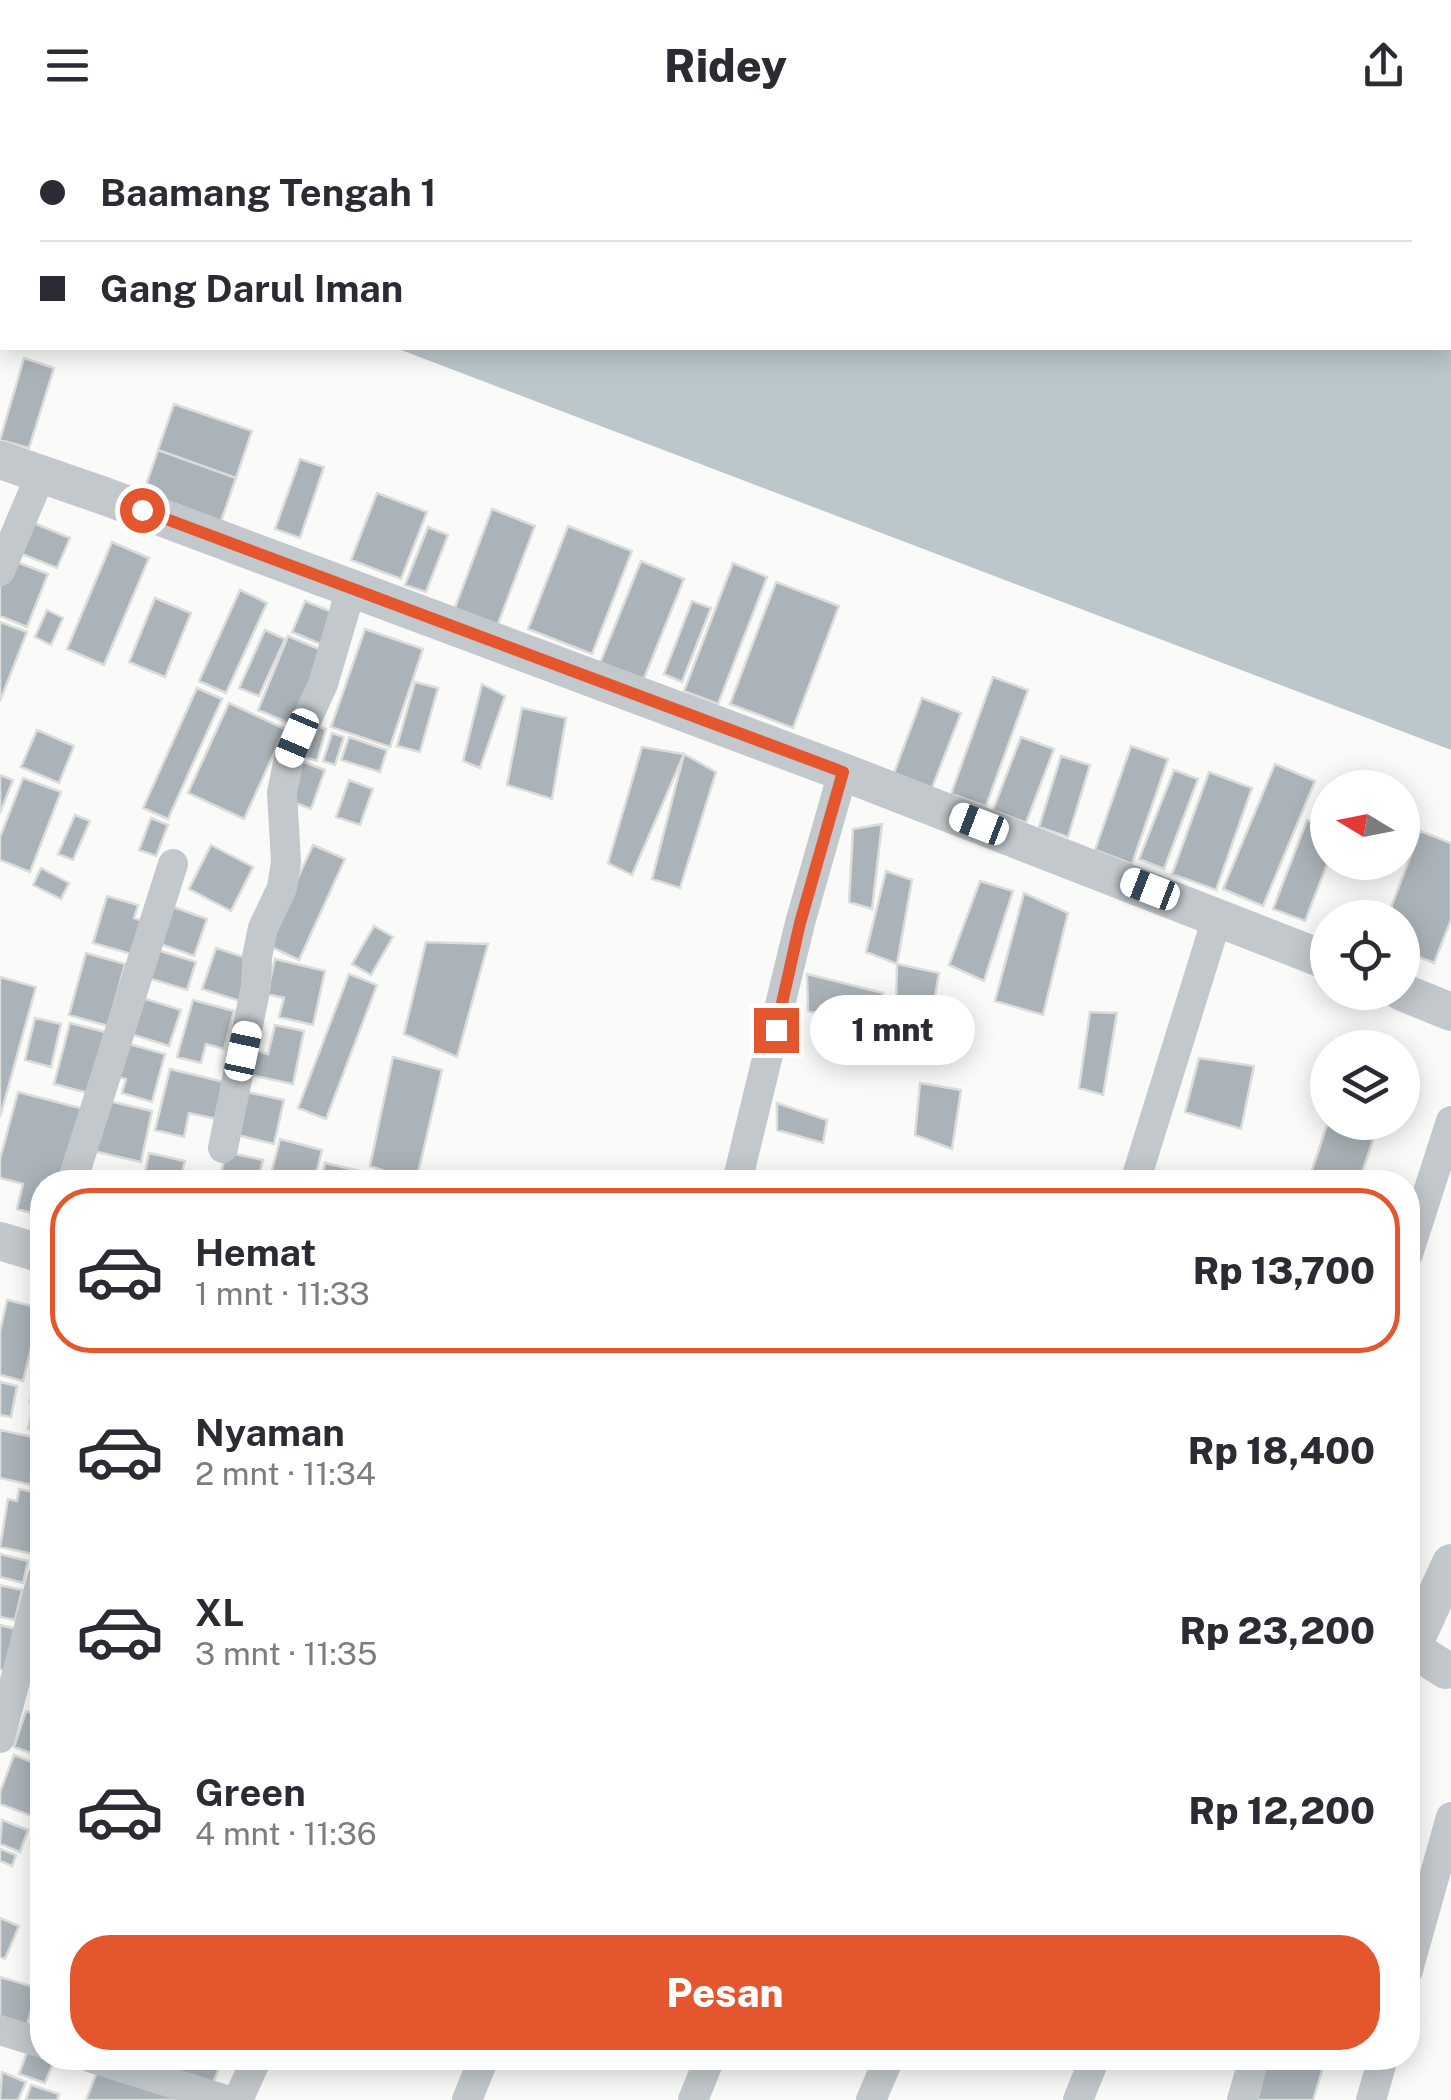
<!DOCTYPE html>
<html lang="id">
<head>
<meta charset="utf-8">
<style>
  :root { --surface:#fff; --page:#f7f7f7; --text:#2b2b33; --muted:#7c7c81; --line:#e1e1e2; --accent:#e4572e }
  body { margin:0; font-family:"Public Sans",sans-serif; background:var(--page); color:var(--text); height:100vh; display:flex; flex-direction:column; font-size:38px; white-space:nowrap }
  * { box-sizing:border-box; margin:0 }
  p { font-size:32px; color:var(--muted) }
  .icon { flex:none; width:55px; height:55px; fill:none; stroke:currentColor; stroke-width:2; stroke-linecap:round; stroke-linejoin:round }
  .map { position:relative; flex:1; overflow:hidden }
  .sheet { position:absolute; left:30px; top:1040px; width:1390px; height:900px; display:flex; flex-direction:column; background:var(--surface); border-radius:40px; box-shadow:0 5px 25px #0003 }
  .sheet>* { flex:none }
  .guide { position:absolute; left:0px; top:0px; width:1452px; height:220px; box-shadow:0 5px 25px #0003; display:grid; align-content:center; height:220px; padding:0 40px; background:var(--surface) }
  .needle { width:65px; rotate:280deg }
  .fabs { position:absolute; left:1310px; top:640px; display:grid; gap:20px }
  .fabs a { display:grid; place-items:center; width:110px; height:110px; border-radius:50%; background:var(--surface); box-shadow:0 5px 25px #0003; font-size:50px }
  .end { position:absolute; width:45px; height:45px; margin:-22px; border:12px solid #e4572e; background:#fff; box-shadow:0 0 0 5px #fff }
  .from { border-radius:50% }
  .bubble { position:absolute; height:70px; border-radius:35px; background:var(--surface); box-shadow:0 5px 25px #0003; font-size:32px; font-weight:800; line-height:70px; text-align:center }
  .car { position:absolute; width:30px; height:60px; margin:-30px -15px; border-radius:12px; box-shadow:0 0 8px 2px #0007; background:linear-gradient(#fff 24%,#345 0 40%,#fff 0 76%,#345 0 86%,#fff 0) }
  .guide b { display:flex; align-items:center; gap:35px; height:95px; font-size:38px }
  .guide b+b { border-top:2px solid var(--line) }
  .guide i { width:25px; height:25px; background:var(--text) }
  ul { padding:18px 0 0; list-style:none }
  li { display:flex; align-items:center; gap:30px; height:165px; margin:0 20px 15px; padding:0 20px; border:5px solid transparent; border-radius:40px }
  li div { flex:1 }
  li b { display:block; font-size:38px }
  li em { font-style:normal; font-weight:800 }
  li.on { border-color:var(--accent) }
  li>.icon { width:90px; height:90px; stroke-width:1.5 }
  .cta { display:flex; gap:20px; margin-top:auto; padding:20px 40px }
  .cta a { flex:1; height:115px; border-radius:40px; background:var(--accent); color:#fff; font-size:40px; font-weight:800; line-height:115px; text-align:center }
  header { display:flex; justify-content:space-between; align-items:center; height:130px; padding:0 40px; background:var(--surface); font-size:45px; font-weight:800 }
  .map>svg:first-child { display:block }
  .water { fill:#bbc7cb }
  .building { fill:#aab3b9; stroke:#dcdcda; stroke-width:2.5 }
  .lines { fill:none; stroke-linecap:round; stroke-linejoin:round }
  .minor { stroke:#c3c8cc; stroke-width:30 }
  .tertiary { stroke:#c3c8cc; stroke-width:38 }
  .route { stroke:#e4572e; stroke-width:12 }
</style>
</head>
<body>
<header><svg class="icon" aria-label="menu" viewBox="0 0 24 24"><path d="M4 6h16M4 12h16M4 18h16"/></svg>Ridey<svg class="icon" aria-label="share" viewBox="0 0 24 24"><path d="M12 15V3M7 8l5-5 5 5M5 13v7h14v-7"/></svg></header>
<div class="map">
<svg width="1451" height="1970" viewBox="0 0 1451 1970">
  <rect width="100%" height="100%" fill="#fafaf8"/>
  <path class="water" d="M0 0H1451V620L396 218H1450V2H2V44Z"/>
  <path class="building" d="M24 228 54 238 29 318 0 310Z
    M174 274 252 301 236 348 158 320Z
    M158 320 236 348 220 394 142 367Z
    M300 329 324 337 300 408 275 399Z
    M377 363 427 382 401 449 351 430Z
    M492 379 535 396 496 499 453 483Z
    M29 391 70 408 57 438 17 422Z
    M568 396 632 421 592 524 528 499Z
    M428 397 448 405 426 462 405 455Z
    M112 412 149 428 104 535 67 519Z
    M9 429 48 444 27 497 0 486V451Z
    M641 431 684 449 643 551 600 533Z
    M733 433 767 447 718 574 684 561Z
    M776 452 839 476 793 598 730 574Z
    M240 460 267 473 226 563 199 551Z
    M155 468 191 483 165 547 129 532Z
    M305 471 337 484 325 516 292 502Z
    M692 471 711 478 682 552 664 544Z
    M47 480 63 488 51 515 35 507Z
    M0 492 27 502 0 571Z
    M365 499 423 519 390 617 331 597Z
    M265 500 285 509 259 566 239 558Z
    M288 506 326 522 296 596 258 580Z
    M993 547 1028 560 986 676 951 664Z
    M415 552 438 558 420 622 397 616Z
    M482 554 505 566 480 638 463 631Z
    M197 558 222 569 168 689 143 678Z
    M922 568 961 583 932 658 894 643Z
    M229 573 285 599 244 689 188 663Z
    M522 578 566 588 552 669 507 655Z
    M315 595 326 599 317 631 305 627Z
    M37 600 74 616 59 653 21 637Z
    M332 603 344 607 335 635 323 631Z
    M349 607 387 620 380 642 341 630Z
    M1021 607 1054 619 1026 693 993 680Z
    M1131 616 1168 629 1132 734 1095 720Z
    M642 617 684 624 632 745 608 733Z
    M684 624 716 642 680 758 652 749Z
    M1061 626 1090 635 1068 707 1039 697Z
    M301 631 325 640 311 679 287 670Z
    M1275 634 1315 651 1263 776 1223 759Z
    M1174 640 1198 649 1164 739 1139 729Z
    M1209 642 1252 658 1216 760 1172 744Z
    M0 645 13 650 0 683Z
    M23 648 61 662 30 742 0 730V707Z
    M349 650 373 659 360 695 336 687Z
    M75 685 90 691 73 730 58 724Z
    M151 688 168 695 156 726 139 720Z
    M1307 690 1328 697V732L1305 791 1273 779Z
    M882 694 872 779 849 772 853 699Z
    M1420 701 1451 713V790L1434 833 1402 820V788H1387Z
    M211 715 253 737 231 781 189 759Z
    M313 715 345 729 299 830 267 815Z
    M41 738 69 753 61 769 33 755Z
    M886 741 912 750 897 834 866 822Z
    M980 751 1013 761 984 851 949 835Z
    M1024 763 1068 783 1043 885 995 871Z
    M107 766 138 775 134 788 145 792 135 825 93 813Z
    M168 775 207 789 194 826 155 812Z
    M374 796 393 807 371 845 352 834Z
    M426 812 488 814 457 927 404 904Z
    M216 818 256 831 243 872 202 859Z
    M154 819 196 832 187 860 145 847Z
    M86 823 125 834 108 896 69 885Z
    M275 829 325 841 313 895 279 887 284 868 267 864Z
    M897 834 939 843 932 884 896 877Z
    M349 844 377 855 326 989 298 978Z
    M807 844 883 863 879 901 808 881Z
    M0 847 36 857 0 987Z
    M136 866 181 880 169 916 124 902Z
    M193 870 234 881 224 919 206 914 201 933 177 927Z
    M1090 882 1117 883 1103 965 1079 958Z
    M35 888 61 894 51 937 25 930Z
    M70 893 105 902 88 963 54 954Z
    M275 895 304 901 293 954 241 943 246 919 268 924Z
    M122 912 165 924 152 972 122 963 126 949 112 945Z
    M393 927 442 940 416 1052 370 1036Z
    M1199 928 1254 936 1241 999 1185 982Z
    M170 939 224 952 216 989 189 983 184 1007 155 1000Z
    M920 953 961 960 952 1019 915 1005Z
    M243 961 284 970 274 1014 233 1004Z
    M18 962 84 979 64 1052H42V1086L17 1079 23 1054 0 1048V1029Z
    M104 970 152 981 141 1032 93 1021Z
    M777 973 827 990 823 1013 777 1000Z
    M1328 992H1379L1359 1052H1308Z
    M280 1009 322 1020 314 1052H269Z
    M226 1022 263 1030 258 1052H219Z
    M149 1023 185 1031 180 1052H143Z
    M325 1033 360 1041 358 1052H321Z
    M7 1170 41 1178 23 1251 0 1245V1202Z
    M42 1219V1275L30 1272Z
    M0 1252 17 1256 11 1287 0 1285Z
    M32 1280 42 1282V1302L28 1299Z
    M0 1300 42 1309 41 1357 0 1348Z
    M19 1359 42 1364V1426L0 1417 8 1369 17 1371Z
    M0 1424 28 1431 23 1453 0 1447Z
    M0 1455 22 1460 15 1490 0 1487Z
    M0 1495 16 1499 7 1541 0 1539Z
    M26 1581 42 1586V1627L14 1617Z
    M14 1625 42 1636V1690L0 1674V1662Z
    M2 1690 28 1700 20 1722 0 1714Z
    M0 1719 16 1725 12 1736 0 1731Z
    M0 1788 19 1796 5 1829 0 1827Z
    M0 1847 38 1858 26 1898 0 1889Z
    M29 1917 42 1928H55L45 1953 19 1944Z
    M167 1928H223L211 1958 162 1939Z
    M1268 1928H1326L1313 1970H1257Z
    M99 1937 180 1970H86Z
    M2 1942 26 1952 18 1970H0Z
    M31 1955 59 1964 57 1970H26Z"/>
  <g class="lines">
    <path class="minor" d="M0 441 41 344
      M223 1018 256 856 257 827 263 798 282 758 286 732 282 663 289 628 323 554 351 459
      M72 1052 173 734
      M737 1052 800 793 843 642
      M1135 1052 1218 785
      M1408 1124 1451 991
      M0 1608 42 1448
      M1408 1840 1451 1687
      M0 1900 42 1913
      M92 1928 226 1970
      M238 1970 257 1928
      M467 1970 484 1928
      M693 1970 710 1928
      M871 1970 889 1928
      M1078 1970 1095 1928
      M1242 1970 1254 1928
      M1371 1970 1383 1928"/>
    <path class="tertiary" d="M0 330 107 367 843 642 1328 831
      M1402 862 1451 882
      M0 1111 42 1124
      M1408 1516 1446 1540
      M1408 1526 1451 1433"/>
  </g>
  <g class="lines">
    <path class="route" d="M142 380 843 642 800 793 776 900"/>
  </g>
</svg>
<div class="fabs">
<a><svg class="needle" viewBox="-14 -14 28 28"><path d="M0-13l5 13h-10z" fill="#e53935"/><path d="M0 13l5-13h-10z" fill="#7c7c81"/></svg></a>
<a><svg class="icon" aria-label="locate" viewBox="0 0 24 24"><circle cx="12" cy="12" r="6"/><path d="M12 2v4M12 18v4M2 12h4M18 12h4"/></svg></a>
<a><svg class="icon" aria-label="layers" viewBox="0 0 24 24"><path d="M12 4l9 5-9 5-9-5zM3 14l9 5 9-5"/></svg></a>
</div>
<i class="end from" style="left:142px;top:380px"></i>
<i class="end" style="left:776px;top:900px"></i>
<div class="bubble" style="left:810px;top:865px;width:165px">1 mnt</div>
<i class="car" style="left:297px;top:608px;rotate:203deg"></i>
<i class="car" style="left:979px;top:694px;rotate:291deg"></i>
<i class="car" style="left:1150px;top:759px;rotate:291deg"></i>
<i class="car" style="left:243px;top:921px;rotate:12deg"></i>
<div class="guide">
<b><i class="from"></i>Baamang Tengah 1</b>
<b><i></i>Gang Darul Iman</b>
</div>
<section class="sheet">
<ul>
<li class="on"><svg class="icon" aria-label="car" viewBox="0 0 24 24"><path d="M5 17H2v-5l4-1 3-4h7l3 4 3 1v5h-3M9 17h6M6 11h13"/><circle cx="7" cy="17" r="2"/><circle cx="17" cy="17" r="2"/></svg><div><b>Hemat</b><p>1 mnt · 11:33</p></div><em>Rp 13,700</em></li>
<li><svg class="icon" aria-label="car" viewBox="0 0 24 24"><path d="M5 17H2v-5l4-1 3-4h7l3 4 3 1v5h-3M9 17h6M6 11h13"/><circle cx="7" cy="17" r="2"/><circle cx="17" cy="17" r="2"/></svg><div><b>Nyaman</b><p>2 mnt · 11:34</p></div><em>Rp 18,400</em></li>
<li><svg class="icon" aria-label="car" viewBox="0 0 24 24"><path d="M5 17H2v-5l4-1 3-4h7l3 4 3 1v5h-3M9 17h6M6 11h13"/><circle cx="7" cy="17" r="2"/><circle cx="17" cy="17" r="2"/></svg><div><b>XL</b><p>3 mnt · 11:35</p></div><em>Rp 23,200</em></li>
<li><svg class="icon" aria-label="car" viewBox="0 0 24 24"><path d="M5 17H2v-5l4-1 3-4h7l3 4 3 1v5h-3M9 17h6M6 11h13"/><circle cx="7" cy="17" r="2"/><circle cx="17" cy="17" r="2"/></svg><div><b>Green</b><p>4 mnt · 11:36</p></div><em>Rp 12,200</em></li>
</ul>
<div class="cta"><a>Pesan</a></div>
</section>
</div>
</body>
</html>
